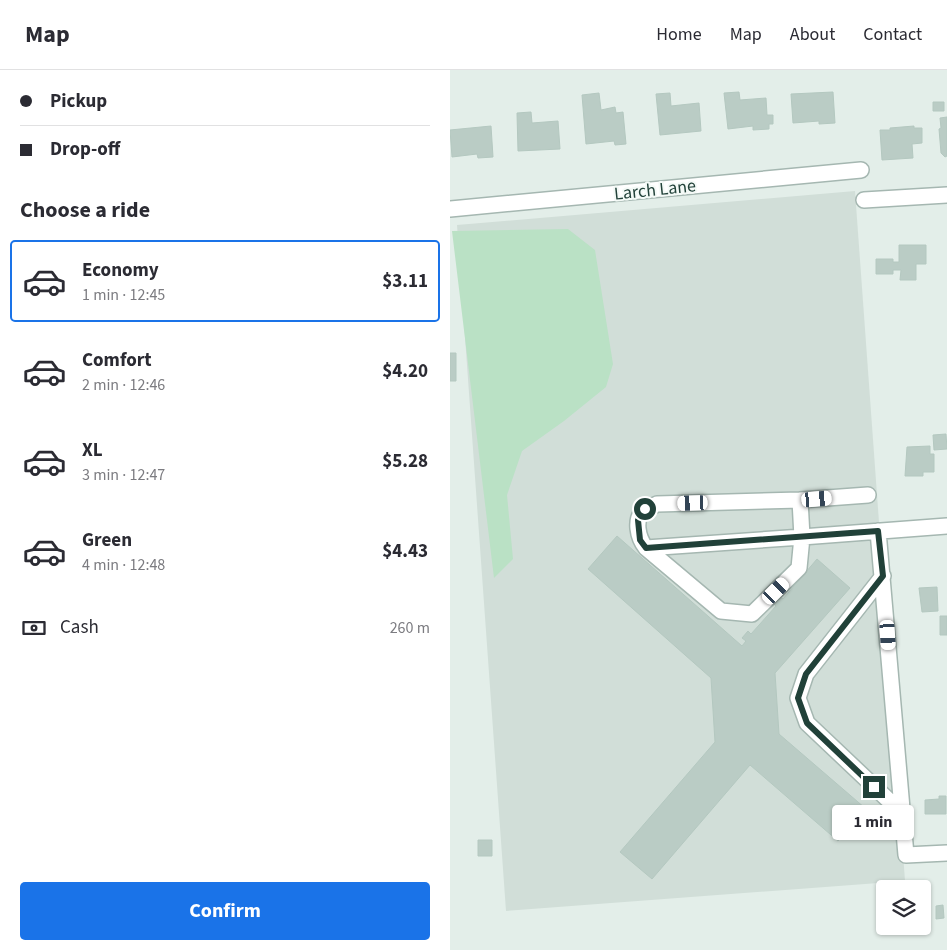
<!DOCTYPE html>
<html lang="en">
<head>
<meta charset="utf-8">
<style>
  :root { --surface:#fff; --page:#f2f2f3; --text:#2b2b33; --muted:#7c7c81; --line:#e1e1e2; --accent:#1a73e8 }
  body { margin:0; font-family:"Source Sans 3",sans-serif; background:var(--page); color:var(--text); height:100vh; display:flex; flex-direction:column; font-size:19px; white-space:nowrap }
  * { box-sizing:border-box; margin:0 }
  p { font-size:16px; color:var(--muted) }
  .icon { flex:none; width:28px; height:28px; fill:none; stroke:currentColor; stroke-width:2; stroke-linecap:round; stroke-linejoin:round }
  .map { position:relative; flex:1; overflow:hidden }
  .side { display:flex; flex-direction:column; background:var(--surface); width:450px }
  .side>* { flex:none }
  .top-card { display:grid; align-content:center; height:110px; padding:0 20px; background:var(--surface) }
  .controls { position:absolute; left:426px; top:810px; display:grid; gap:10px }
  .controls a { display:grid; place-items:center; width:55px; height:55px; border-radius:5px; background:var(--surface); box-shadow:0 1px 4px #0004; font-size:25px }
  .end { position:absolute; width:22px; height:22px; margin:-11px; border:6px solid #214139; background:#fff; box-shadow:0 0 0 2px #fff }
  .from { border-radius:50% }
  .bubble { position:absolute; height:35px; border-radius:5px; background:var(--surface); box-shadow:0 1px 4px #0004; font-size:16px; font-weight:700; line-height:35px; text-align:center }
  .car { position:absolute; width:15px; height:30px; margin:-15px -8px; border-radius:6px; box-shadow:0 0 4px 1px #0007; background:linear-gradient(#fff 24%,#345 0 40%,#fff 0 76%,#345 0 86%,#fff 0) }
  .top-card b { display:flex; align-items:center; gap:18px; height:48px; font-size:19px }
  .top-card b+b { border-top:1px solid var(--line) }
  .top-card i { width:12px; height:12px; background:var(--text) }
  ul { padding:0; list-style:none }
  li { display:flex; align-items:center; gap:15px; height:82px; margin:0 10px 8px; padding:0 10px; border:2px solid transparent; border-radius:5px }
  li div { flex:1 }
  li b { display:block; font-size:19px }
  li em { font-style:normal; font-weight:700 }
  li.active { border-color:var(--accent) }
  li>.icon { width:45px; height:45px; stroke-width:1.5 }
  h2 { padding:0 20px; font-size:22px; line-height:60px }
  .pay { display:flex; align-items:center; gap:12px; height:55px; padding:0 20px; font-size:19px }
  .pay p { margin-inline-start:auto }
  .button { display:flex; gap:10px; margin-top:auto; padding:10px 20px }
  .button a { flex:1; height:58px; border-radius:5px; background:var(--accent); color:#fff; font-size:20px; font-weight:700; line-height:58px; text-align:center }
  header { display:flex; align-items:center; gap:30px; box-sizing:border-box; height:70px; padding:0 25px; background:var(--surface); border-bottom:1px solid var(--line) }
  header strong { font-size:24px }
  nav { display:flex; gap:28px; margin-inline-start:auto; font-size:18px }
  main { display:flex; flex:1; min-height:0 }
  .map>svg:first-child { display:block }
  .built { fill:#d1ded8 }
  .green { fill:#bae1c5 }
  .building { fill:#baccc5; stroke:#b4c8c0 }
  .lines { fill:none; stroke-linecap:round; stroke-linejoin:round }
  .minor-casing { stroke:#a5b7b1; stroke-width:18 }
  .minor { stroke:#fff; stroke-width:15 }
  .route { stroke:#214139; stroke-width:6 }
  .labels { text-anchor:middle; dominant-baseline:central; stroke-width:4; stroke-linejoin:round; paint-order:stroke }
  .street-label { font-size:18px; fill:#214139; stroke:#f4faf7 }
</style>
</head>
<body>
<header>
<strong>Map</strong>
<nav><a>Home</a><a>Map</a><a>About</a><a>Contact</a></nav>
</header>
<main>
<section class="side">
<div class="top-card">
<b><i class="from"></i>Pickup</b>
<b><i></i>Drop-off</b>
</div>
<h2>Choose a ride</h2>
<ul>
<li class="active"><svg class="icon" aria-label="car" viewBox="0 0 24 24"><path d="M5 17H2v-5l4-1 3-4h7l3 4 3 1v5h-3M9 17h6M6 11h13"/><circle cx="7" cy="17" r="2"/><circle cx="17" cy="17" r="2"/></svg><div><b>Economy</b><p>1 min · 12:45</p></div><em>$3.11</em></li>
<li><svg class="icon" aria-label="car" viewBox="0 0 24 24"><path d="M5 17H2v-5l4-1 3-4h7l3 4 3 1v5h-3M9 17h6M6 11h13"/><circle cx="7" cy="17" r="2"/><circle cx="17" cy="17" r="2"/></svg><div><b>Comfort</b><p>2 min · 12:46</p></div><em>$4.20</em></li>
<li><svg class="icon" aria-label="car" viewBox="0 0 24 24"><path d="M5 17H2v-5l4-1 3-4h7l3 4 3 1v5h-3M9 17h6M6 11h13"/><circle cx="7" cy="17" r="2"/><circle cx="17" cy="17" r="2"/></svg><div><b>XL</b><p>3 min · 12:47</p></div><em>$5.28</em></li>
<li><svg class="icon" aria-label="car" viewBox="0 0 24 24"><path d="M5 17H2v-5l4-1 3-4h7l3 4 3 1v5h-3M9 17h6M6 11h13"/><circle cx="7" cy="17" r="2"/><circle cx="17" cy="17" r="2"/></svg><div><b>Green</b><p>4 min · 12:48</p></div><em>$4.43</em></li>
</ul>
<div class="pay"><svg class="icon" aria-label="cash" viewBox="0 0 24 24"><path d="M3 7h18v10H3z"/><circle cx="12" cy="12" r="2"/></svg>Cash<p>260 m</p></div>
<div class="button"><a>Confirm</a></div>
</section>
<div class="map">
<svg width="497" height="880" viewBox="0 0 497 880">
  <rect width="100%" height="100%" fill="#e3eee9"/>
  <path class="built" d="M405 121 455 811 56 841 7 155Z"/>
  <path class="green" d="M118 159 145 180 163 294 156 317 114 351 72 381 57 425 63 489 44 508 2 161Z"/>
  <path class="building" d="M289 22 290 30 316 28 317 45H323V54H319V59L303 60V56L278 59 274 23Z
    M383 22 385 53 369 54V51L343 53 341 24Z
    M149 23 151 40 165 37 166 43 173 42 176 74 165 75 164 71 136 74 132 25Z
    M220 23 221 36 249 33 251 61 210 65 206 24Z
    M483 32H494V41H483Z
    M81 42 82 53 108 51 110 79 68 81 67 43Z
    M497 47V86L495 87 491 83 489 59 491 58 490 48Z
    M41 56 43 87 28 88 27 84 2 87 0 60Z
    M464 56V58H472V73L462 74 463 88 432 90 430 60H440V58Z
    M449 175H476V194H466V210H450L451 200H443V204H426V189H443V192H449Z
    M0 283H6V311H0Z
    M496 364 497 379 484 380 483 365Z
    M480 376V384H484V402H473V406H455L457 377Z
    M167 466 292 576 296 571 292 568 298 561 301 564 326 536 323 533 329 526 333 529 367 489 400 518 325 603 329 664 415 738 388 771 300 695 202 809 170 782 265 672 261 608 138 499Z
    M487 517 488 541 472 542 469 518Z
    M490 546H497V565H490Z
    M489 726H496V744H475V730L489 729Z
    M28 770H42V786H28Z
    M493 835 494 848 486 849V836Z"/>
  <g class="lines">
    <defs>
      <path id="minor" d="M414 130 497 125
        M0 139 411 100
        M418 425 350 430 352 467 497 456
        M428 461 456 785 497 783
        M196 478 352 467 349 498 302 544 271 541 196 478C188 468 183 449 195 439 198 437 204 436 207 434L350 430
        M433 506 356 604 348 628 357 653 451 742"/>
    </defs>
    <use href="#minor" class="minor-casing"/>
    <use href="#minor" class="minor"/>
  </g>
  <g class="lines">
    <path class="route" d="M195 439 188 450 190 470 196 478 428 461 433 506 356 604 348 628 357 653 424 717"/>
  </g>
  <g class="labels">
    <g class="street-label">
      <text transform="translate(205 120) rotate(-6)">Larch Lane</text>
    </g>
  </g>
</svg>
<div class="controls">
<a><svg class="icon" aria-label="layers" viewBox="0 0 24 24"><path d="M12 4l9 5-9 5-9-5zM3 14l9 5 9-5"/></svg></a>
</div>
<i class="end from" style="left:195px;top:439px"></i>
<i class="end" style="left:424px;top:717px"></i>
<div class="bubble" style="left:382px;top:735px;width:82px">1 min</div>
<i class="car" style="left:367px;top:429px;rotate:85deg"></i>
<i class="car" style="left:243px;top:433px;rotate:268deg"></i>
<i class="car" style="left:326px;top:521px;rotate:45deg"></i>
<i class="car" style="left:438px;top:565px;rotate:176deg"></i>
</div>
</main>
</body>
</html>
